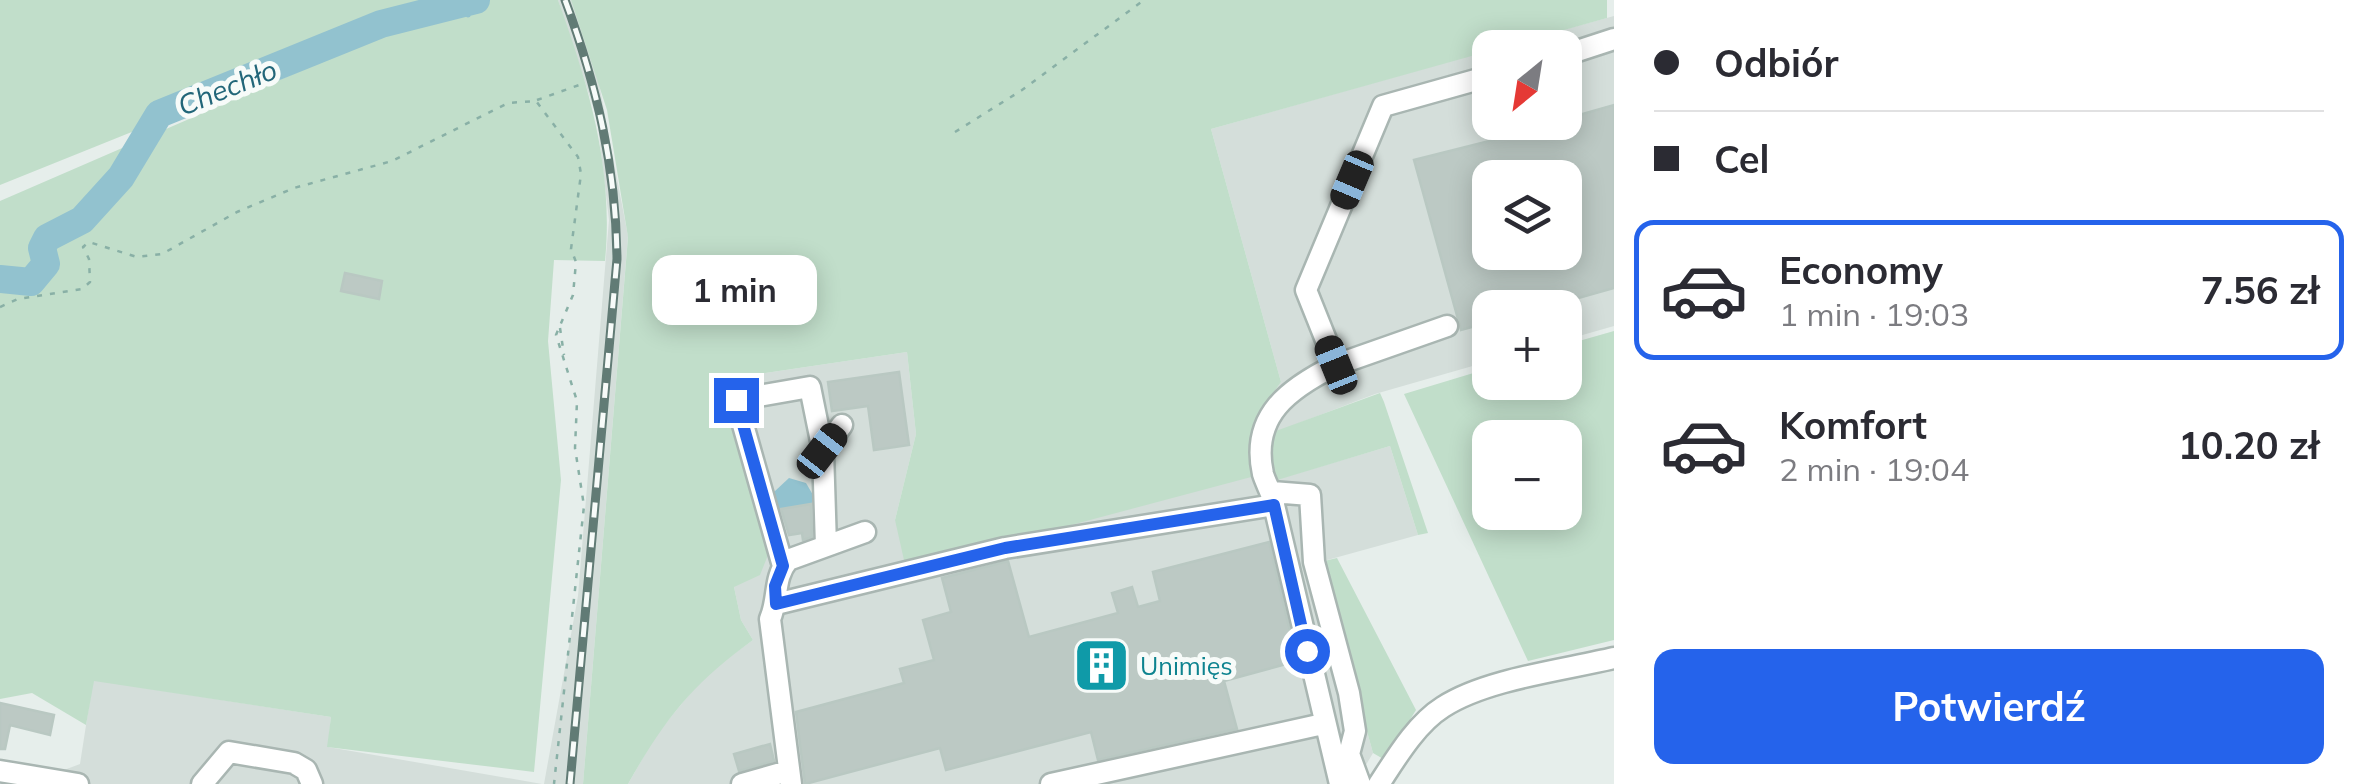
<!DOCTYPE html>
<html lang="pl">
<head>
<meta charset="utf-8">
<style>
  :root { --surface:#fff; --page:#f7f7f7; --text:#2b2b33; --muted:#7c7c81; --line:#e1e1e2; --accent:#2563eb }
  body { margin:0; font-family:Mulish,sans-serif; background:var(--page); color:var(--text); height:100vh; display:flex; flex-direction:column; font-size:38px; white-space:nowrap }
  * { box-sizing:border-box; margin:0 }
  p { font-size:32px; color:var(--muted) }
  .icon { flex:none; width:55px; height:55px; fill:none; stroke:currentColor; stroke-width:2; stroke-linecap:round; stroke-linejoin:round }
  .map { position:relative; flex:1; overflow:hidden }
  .panel { display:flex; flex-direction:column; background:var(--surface); width:750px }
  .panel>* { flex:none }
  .top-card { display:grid; align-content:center; height:220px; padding:0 40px; background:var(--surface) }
  .needle { width:65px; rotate:210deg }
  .tools { position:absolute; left:1472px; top:30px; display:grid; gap:20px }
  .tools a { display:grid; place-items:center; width:110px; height:110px; border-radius:20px; background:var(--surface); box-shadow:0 5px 25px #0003; font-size:50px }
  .end { position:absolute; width:45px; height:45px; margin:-22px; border:12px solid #2563eb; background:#fff; box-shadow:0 0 0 5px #fff }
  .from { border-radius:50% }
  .bubble { position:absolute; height:70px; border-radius:20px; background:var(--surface); box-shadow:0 5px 25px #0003; font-size:32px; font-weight:700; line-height:70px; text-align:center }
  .car { position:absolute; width:30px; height:60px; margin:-30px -15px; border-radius:12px; box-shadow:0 0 8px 2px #0007; background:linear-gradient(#222 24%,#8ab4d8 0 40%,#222 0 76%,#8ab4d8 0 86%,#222 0) }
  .top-card b { display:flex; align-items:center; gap:35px; height:95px; font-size:38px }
  .top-card b+b { border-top:2px solid var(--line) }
  .top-card i { width:25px; height:25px; background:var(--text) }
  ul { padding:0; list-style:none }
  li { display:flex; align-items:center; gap:30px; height:140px; margin:0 20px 15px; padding:0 20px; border:5px solid transparent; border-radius:20px }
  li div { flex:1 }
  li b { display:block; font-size:38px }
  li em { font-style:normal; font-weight:700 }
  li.selected { border-color:var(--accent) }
  li>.icon { width:90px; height:90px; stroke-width:1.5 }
  .action { display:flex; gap:20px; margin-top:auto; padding:20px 40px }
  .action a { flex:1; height:115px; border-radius:20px; background:var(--accent); color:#fff; font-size:40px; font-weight:700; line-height:115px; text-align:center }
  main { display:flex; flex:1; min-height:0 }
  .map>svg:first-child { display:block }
  .built { fill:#d4deda; fill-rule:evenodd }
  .green { fill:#c1deca; fill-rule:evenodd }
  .water { fill:#92c2cf }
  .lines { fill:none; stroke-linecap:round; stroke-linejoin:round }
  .stream { stroke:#92c2cf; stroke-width:5 }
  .river { stroke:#92c2cf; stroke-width:28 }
  .building { fill:#bcc9c4; stroke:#b9c8c2; stroke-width:2.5; fill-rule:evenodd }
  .minor-casing { stroke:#a9b6b2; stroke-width:25 }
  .path { stroke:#89b0a6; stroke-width:2.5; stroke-dasharray:5 8; stroke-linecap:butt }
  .minor { stroke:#fff; stroke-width:20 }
  .rail-casing { stroke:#617b75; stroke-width:9 }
  .rail { stroke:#f7fbf9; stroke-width:5; stroke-dasharray:15; stroke-linecap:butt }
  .route { stroke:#2563eb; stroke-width:12 }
  .labels { text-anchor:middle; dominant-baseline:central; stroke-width:10; stroke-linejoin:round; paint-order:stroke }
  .culture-label { font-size:25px; fill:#0d838f; stroke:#f7fbf9; text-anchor:start }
  .water-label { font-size:28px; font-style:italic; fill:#226679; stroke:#f7fbf9 }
</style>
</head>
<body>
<main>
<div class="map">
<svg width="1614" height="784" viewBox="0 0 1614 784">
  <rect width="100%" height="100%" fill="#e6eeeb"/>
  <path class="built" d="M558 0H571L595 63 628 236 583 784H544L578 596 609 220 597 119Z
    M1614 16V326L1565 340V308H1490V361L1375 394 1273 433 1275 480 1390 446 1418 535 1320 562 1373 753 1363 770 1338 784H628L656 735 707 673 753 640 741 620 734 587 748 479 724 379 907 352 916 434 895 520 1252 445 1257 416 1281 382 1211 129 1490 50V122H1565V48L1500 47ZM1490 178H1565V252H1490Z
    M93 680 331 717 328 747 542 784H27L80 764Z"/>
  <path class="green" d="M0 0H460L0 185Z
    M464 0H558C589 86 614 169 605 261L554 260 548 341 561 480 534 772 327 747 331 717 94 681 86 725 32 693 0 699V201Z
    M571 0H1607V18L1211 129 1281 382 1257 416 1255 476 906 569 895 520 916 434 907 352 724 379 770 550 760 575 734 587 741 620 753 640C693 683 664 720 628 784H583L628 237 607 110Z
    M1614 331V640L1528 661 1404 394 1490 368V382H1565V345ZM1490 438H1565V512H1490Z
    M1380 393 1384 402 1428 533 1418 535 1390 446 1274 481 1269 444 1273 432Z
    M1337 558 1416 710 1385 760 1373 753 1320 562Z"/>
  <path class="water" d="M789 478 806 483 813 495 812 504 775 510 774 492Z"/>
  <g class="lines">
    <path class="stream" d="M464 4 468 15"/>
    <path class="river" d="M0 279 31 282 46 264 42 248 47 238 82 220 121 177 159 114 381 24 476 0"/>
  </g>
  <path class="building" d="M1614 105V288L1543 308H1490V322L1461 330 1414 160 1565 122V119ZM1490 178H1565V252H1490Z
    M345 273 382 281 379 299 341 291Z
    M899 372 909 445 874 450 868 406 832 411 828 382Z
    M811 504 812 537 803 540 802 533 789 535 781 509Z
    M1269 542 1297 661 1224 681 1237 729 1098 760 1091 732 946 770 940 748 805 784 796 712 904 683 900 669 934 660 923 620 951 612 942 578 1008 561 1029 637 1118 613 1112 593 1132 587 1138 607 1160 601 1153 572Z
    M0 703 54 715 50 735 10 725 5 749H0Z
    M770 744 774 761 739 771 734 754Z"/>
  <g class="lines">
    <defs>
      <path id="minor" d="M1565 55 1614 39
        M1447 326 1336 365 1306 290 1383 106 1490 76
        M1272 492 1310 495 1314 562 1349 693 1355 731 1349 754 1360 784
        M1274 504C1272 493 1266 484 1263 474 1250 415 1290 388 1336 365
        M826 546 823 451 842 425
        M783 566 736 400 810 387 823 451
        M776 604 1005 548 1274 505 1340 784
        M0 771 78 784
        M202 784 229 752 294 763 306 770 312 784
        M742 784 788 771
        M791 784 770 619C779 599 773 578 788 560L865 532
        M1051 784 1323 724
        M1379 784C1396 758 1416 724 1443 707 1486 679 1564 670 1614 658"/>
    </defs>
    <use href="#minor" class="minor-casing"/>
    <path class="path" d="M537 100 582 84
      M955 132 1022 90 1144 0
      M0 307 18 299 82 289 90 282 89 259 83 247 89 242 137 257 162 254 237 212 294 188 392 161 508 103 536 101 578 157 581 174 571 249 576 262 573 295 556 335 577 401 575 448 584 506 554 784
      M560 328 564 355"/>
    <use href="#minor" class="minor"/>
    <defs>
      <path id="rail" d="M565 0C597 86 616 167 617 259L570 784"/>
    </defs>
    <use href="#rail" class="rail-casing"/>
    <use href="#rail" class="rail"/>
  </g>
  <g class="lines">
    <path class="route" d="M736 400 783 566 775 586 776 604 1005 548 1274 505 1307 651"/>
  </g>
  <defs>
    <symbol id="building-square" viewBox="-11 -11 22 22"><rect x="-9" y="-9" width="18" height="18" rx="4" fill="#0f9aa8" stroke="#f7fbf9"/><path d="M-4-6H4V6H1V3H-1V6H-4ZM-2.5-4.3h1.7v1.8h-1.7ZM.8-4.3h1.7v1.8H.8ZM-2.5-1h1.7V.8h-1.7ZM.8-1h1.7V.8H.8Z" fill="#fff"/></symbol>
  </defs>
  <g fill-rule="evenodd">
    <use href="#building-square" x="1070" y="634" width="63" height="63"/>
  </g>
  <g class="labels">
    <g class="culture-label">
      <text x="1140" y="665">Unimięs</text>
    </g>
    <g class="water-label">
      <text transform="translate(227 87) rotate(-22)">Chechło</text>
    </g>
  </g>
</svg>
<div class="tools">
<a><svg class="needle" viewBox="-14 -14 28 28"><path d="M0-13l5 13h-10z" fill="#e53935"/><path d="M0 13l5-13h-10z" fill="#7c7c81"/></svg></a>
<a><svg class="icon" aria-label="layers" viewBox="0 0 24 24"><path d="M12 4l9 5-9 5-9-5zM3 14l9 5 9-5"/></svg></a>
<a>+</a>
<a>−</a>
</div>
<i class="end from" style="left:1307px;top:651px"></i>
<i class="end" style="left:736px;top:400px"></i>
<div class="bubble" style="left:652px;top:255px;width:165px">1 min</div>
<i class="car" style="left:1352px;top:180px;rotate:203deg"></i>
<i class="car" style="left:1336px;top:365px;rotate:338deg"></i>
<i class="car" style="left:822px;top:451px;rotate:38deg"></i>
</div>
<section class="panel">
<div class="top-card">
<b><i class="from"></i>Odbiór</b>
<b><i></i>Cel</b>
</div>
<ul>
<li class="selected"><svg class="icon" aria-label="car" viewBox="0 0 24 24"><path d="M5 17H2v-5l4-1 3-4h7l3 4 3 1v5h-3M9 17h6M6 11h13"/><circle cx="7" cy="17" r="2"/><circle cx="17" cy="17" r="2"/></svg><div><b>Economy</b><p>1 min · 19:03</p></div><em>7.56 zł</em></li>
<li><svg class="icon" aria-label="car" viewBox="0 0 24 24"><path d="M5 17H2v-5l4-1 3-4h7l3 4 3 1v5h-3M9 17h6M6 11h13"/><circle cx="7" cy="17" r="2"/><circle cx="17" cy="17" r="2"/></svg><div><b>Komfort</b><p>2 min · 19:04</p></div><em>10.20 zł</em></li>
</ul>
<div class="action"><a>Potwierdź</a></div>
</section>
</main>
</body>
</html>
